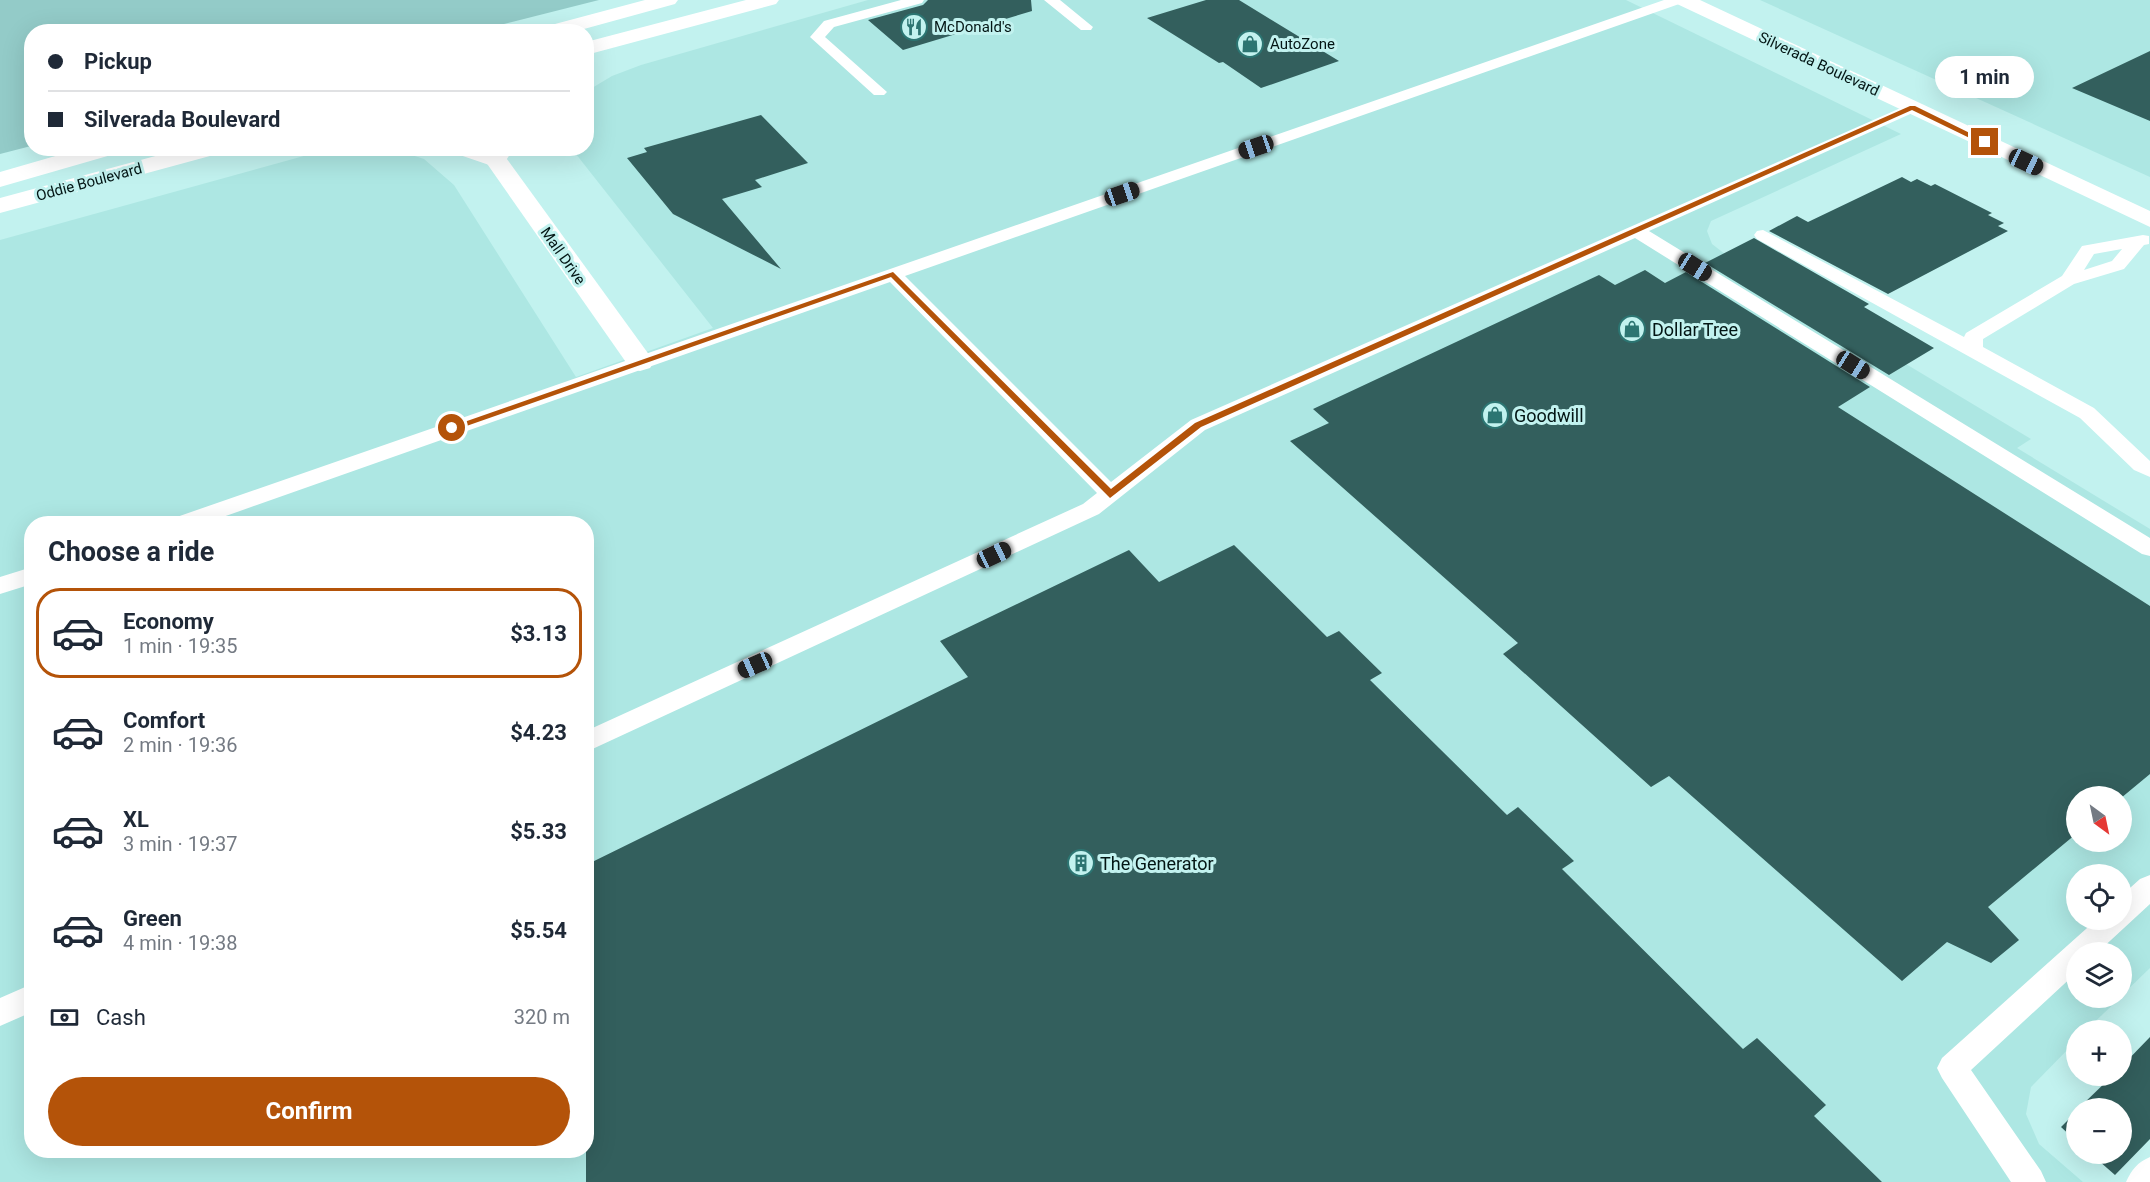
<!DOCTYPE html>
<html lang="en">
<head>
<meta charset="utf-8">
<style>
  :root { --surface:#fff; --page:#f6f6f7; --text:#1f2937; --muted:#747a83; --line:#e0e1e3; --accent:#b45309 }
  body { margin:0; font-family:Roboto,sans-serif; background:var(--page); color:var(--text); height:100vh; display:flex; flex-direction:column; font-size:22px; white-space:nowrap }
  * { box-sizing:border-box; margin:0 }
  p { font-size:20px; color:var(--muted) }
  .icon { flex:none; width:33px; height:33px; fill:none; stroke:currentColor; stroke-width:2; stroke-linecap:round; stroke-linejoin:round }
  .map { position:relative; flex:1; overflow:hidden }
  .drawer { position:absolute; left:24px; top:516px; width:570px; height:642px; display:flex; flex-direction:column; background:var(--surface); border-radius:24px; box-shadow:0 6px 24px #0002 }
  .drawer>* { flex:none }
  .banner { position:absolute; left:24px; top:24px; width:570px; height:132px; border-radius:24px; box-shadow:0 6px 24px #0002; display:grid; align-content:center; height:132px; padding:0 24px; background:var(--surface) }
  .needle { width:39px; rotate:147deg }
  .tools { position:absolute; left:2066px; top:786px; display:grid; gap:12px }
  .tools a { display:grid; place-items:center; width:66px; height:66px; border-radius:50%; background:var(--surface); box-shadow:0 6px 24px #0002; font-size:30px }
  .end { position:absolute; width:27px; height:27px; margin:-14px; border:8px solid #b45309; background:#fff; box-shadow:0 0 0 3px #fff }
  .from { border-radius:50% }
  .bubble { position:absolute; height:42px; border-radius:21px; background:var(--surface); box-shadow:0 6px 24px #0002; font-size:20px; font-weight:700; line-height:42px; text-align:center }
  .car { position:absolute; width:18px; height:36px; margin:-18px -9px; border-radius:8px; box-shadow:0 0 4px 2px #0007; background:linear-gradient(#222 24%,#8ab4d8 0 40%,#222 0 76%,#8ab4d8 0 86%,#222 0) }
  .banner b { display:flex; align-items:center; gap:21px; height:57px; font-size:22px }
  .banner b+b { border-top:2px solid var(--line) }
  .banner i { width:15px; height:15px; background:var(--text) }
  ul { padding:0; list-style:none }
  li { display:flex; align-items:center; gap:18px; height:90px; margin:0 12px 9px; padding:0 12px; border:3px solid transparent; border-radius:24px }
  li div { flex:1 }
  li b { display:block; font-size:22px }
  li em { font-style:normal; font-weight:700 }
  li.active { border-color:var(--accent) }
  li>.icon { width:54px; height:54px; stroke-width:1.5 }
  h2 { padding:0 24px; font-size:27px; line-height:72px }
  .pay { display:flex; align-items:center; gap:15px; height:66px; padding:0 24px; font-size:22px }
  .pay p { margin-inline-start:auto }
  .action { display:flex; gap:12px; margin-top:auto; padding:12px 24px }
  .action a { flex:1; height:69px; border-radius:36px; background:var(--accent); color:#fff; font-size:24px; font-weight:700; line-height:69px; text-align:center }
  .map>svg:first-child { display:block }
  .built { fill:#ade7e3; fill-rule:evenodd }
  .green { fill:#93cbc8 }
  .building { fill:#335f5d }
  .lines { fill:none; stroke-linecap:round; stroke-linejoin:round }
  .lane { fill:#fff; fill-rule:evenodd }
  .street { fill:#fff; fill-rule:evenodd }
  .secondary { fill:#fff; fill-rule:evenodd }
  .route { fill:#b45309 }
  .labels { text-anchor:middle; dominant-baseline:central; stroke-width:6; stroke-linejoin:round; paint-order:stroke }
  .far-poi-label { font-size:15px; fill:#031514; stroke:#c2f2ef; text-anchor:start }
  .far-street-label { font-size:15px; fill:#031514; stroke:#c2f2ef }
  .poi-label { font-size:18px; fill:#031514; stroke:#c2f2ef; text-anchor:start }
</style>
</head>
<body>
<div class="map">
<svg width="2150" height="1182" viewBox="0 0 2150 1182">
  <rect width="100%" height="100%" fill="#c2f2ef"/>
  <path class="built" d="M868 0H1626L1901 134 1711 221 1707 231 1712 244 1734 261 2031 439 2017 448 2150 529V968L2121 996V952H2076V998H2120L2086 1030H2076V1041L2031 1087 2026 1114 2039 1144 2083 1182H0V240L311 154 348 149 399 151 424 159 454 185 576 377 713 328 572 149 586 148 587 91 612 76 641 65ZM32 524H586V1150H32ZM2076 796H2121V842H2076ZM2076 874H2121V920H2076Z
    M1760 0H2150V177Z"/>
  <path class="green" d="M0 0H599L476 31 32 32 31 146 0 154Z"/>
  <path class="building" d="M928 0H1031L1032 11 903 50 868 20 923 5Z
    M1206 0H1239L1339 61 1261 88 1223 62 1219 63 1147 18Z
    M2150 51V121L2072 88Z
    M761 115 808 163 755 180 762 187 722 199 781 269 673 214 627 158 647 152 644 148Z
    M1902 177 1911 182 1917 179 1931 186 1935 184 1992 213 1988 215 2004 223 1998 226 2008 231 1888 294 1769 231 1797 216 1808 222Z
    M1754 238 1869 304 1864 307 1934 348 1889 375 1705 263Z
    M1645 270 1665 283 1686 272 1870 387 1838 407 2150 606V774L2121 798 2076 796V834L1988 907 2019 940 1991 963 1947 942 1902 981 1669 776 1651 787 1503 654 1518 643 1290 441 1329 423 1313 409 1599 275 1615 285Z
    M1234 545 1327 637 1339 631 1382 673 1370 680 1507 815 1518 807 1574 861 1562 869 1743 1049 1757 1038 1826 1105 1814 1116 1882 1182H586V865L968 677 940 641 1129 550 1159 582Z
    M2150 1037V1139L2115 1175 2091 1154H2121V1108H2079L2112 1076H2121V1067Z
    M2076 1112V1141L2061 1127Z"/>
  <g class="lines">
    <path class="lane" d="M901 0H924L922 3 834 27 825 37 887 92 884 95H874L810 37 824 21Z
      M1044 0H1060L1093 27 1091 30H1081Z
      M1664 0H1684L1682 3 905 276 1111 482 1191 420 1912 103 1917 105 1920 108 1917 111 1649 231 2150 538V556L2142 554 1635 238 1205 430 1099 514 586 752V731L1083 504 1097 493 890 282 203 524H169L171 519Z
      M1763 230 1964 337 1966 333 2062 276 2082 246 2143 235 2149 236V244L2144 245 2124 269 2074 284 1983 339V347L2094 408 2150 461V477L2134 470 2080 418 1757 239 1754 235 1757 231ZM2122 249 2112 261 2084 270 2094 254Z
      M32 567V584L0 594V577Z
      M2150 875V904L2098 952H2076V973L1971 1070 2041 1171 2046 1182H2011L1942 1078 1937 1068 1942 1058 2096 920H2121V896L2140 879Z
      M32 984V1012L0 1026V998Z
      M2150 1157V1182H2126C2132 1169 2137 1163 2150 1157Z"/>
    <path class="street" d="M476 148H499L650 356 654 362 650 368 640 371 630 368Z"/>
    <path class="secondary" d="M645 0H678L675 4 573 32H537L540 28Z
      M746 0H779L776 4 586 55V42Z
      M1674 0H1700L2150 211V227L1677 4Z
      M83 148H121L118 153 0 187V172Z
      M185 148H224L221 153 0 213V198Z
      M451 148H514L503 165 495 167 454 153Z"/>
  </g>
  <path class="route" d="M1910 106H1915L1988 142 1982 144 1912 110 1201 427 1110 498 891 277 455 430 447 428 893 272 1111 489 1195 423Z"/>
  <defs>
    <symbol id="restaurant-ring" viewBox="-11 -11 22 22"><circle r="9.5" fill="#c2f2ef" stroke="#2c7572" stroke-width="1.5"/><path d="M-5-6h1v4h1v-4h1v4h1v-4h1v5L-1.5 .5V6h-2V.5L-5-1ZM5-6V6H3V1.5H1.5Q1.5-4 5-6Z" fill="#2c7572"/></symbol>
    <symbol id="shop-ring" viewBox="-11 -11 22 22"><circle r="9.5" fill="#c2f2ef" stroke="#2c7572" stroke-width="1.5"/><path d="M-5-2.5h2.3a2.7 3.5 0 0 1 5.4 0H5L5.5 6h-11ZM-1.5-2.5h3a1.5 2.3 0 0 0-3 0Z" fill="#2c7572"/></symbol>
    <symbol id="building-ring" viewBox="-11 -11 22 22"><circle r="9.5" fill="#c2f2ef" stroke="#2c7572" stroke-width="1.5"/><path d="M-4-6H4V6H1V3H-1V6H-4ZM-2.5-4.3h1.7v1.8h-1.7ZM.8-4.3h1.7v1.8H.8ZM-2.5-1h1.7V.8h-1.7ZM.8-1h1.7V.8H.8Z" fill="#2c7572"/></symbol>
  </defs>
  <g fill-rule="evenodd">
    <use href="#restaurant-ring" x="899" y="12" width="30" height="30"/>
    <use href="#shop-ring" x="1235" y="29" width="30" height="30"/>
    <use href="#shop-ring" x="1617" y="314" width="30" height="30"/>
    <use href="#shop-ring" x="1480" y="400" width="30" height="30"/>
    <use href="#building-ring" x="1066" y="848" width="30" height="30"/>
  </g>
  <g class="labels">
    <g class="far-poi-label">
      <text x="934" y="27">McDonald's</text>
      <text x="1270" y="44">AutoZone</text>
    </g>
    <g class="far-street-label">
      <text transform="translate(1819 64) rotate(25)">Silverada Boulevard</text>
      <text transform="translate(89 182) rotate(-15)">Oddie Boulevard</text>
      <text transform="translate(563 256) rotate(55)">Mall Drive</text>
    </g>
    <g class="poi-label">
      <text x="1652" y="329">Dollar Tree</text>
      <text x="1514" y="415">Goodwill</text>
      <text x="1100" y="863">The Generator</text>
    </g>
  </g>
</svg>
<div class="tools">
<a><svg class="needle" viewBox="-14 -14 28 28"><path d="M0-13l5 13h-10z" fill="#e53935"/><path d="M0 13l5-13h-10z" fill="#747a83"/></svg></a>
<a><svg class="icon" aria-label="locate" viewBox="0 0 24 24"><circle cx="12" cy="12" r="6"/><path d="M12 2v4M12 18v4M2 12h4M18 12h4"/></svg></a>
<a><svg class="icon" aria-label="layers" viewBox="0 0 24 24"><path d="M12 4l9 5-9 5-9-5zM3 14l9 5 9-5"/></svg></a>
<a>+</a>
<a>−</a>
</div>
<i class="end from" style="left:452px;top:428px"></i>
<i class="end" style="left:1985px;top:142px"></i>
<div class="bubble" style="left:1935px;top:56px;width:99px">1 min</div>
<i class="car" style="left:1256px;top:147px;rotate:251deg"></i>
<i class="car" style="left:2026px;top:162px;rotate:115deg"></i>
<i class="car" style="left:1122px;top:194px;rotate:71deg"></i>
<i class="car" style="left:1695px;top:267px;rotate:122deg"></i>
<i class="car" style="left:1853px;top:365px;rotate:122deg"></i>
<i class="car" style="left:994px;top:555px;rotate:65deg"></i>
<i class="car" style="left:755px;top:665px;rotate:246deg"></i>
<div class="banner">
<b><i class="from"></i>Pickup</b>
<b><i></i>Silverada Boulevard</b>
</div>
<section class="drawer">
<h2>Choose a ride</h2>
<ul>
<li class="active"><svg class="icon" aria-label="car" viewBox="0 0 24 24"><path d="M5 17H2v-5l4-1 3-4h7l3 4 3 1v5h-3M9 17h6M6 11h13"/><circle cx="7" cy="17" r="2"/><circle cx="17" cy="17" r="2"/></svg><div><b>Economy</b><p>1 min · 19:35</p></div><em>$3.13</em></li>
<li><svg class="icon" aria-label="car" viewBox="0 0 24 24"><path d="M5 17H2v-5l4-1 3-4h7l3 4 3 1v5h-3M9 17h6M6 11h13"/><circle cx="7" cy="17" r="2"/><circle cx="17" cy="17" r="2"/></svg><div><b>Comfort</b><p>2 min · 19:36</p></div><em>$4.23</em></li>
<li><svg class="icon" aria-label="car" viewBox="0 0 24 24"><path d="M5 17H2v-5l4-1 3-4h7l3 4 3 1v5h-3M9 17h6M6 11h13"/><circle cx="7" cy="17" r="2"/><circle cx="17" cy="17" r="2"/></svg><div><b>XL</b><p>3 min · 19:37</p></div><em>$5.33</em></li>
<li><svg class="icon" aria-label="car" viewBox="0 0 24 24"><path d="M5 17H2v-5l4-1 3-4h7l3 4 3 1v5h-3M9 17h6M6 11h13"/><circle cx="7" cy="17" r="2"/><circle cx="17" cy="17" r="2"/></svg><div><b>Green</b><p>4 min · 19:38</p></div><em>$5.54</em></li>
</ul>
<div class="pay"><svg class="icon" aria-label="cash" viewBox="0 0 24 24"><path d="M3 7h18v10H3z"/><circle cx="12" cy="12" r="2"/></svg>Cash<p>320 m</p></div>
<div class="action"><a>Confirm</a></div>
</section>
</div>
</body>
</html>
